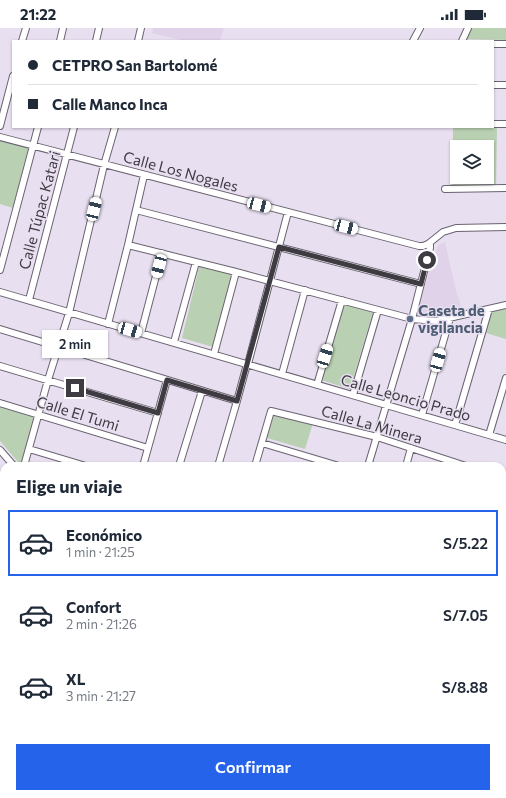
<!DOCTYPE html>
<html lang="es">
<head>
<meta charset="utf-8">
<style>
  :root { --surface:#fff; --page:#f6f6f7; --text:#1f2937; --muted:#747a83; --line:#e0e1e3; --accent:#2563eb }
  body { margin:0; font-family:Commissioner,sans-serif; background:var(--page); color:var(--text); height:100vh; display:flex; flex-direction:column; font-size:15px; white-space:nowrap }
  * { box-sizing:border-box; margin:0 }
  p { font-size:13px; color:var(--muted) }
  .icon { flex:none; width:22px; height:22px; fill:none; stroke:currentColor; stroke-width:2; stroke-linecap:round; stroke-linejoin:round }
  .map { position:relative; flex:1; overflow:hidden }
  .details { position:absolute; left:0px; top:434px; width:506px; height:336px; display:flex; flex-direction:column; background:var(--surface); border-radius:12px 12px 0 0; box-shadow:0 1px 3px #0004 }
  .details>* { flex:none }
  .banner { position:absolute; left:12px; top:12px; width:482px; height:88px; border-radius:0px; box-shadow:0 1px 3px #0004; display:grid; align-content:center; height:88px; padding:0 16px; background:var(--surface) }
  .tools { position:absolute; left:450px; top:112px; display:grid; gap:8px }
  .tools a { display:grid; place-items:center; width:44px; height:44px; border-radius:0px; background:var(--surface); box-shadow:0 1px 3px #0004; font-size:20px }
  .end { position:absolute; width:18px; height:18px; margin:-9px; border:5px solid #3f3b42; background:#fff; box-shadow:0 0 0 2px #fff }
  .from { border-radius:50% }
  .bubble { position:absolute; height:28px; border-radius:0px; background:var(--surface); box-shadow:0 1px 3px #0004; font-size:13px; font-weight:600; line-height:28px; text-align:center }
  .car { position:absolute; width:12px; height:24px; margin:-12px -6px; border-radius:5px; box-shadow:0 0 3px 1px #0007; background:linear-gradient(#fff 24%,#345 0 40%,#fff 0 76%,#345 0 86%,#fff 0) }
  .banner b { display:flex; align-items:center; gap:14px; height:38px; font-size:15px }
  .banner b+b { border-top:1px solid var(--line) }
  .banner i { width:10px; height:10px; background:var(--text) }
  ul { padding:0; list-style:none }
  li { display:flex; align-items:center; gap:12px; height:66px; margin:0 8px 6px; padding:0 8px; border:2px solid transparent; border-radius:0px }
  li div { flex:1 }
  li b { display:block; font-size:15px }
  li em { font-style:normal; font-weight:600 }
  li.active { border-color:var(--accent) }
  li>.icon { width:36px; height:36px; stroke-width:1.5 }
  h2 { padding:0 16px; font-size:18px; line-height:48px }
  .button { display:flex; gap:8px; margin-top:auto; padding:8px 16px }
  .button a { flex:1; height:46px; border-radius:0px; background:var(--accent); color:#fff; font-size:16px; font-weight:600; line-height:46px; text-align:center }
  .status { display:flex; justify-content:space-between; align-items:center; height:28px; padding:0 20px; background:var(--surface); direction:ltr }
  .status svg { height:11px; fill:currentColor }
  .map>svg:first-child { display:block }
  .built { fill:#dfd2e9 }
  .green { fill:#b9d0b2; fill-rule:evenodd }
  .water { fill:#83afd7 }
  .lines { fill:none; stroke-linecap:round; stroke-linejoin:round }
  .stream { stroke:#83afd7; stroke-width:2 }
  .river { stroke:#83afd7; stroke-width:12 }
  .street-casing { stroke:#6b6371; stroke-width:8 }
  .highway-casing { stroke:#fff; stroke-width:14 }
  .street { stroke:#fff; stroke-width:6 }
  .highway { stroke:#c2a230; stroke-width:12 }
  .route { stroke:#3f3b42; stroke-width:5 }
  .service-dot { fill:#5c6f8a; stroke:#e8dff0; stroke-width:1.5 }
  .labels { text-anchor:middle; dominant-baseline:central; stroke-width:3; stroke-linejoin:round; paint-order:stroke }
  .street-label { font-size:15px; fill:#3f3b42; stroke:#e8dff0 }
  .service-label { font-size:15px; font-weight:bold; fill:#4e5e75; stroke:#e8dff0; text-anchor:start }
</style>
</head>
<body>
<div class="status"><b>21:22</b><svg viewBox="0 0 49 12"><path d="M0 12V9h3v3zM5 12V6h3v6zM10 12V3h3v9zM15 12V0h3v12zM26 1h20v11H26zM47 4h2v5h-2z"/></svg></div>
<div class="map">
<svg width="506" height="770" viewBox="0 0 506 770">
  <rect width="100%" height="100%" fill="#e8dff0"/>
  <path class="built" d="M153 0H224L220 13H185L152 5Z
    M445 214 456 263 463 283 436 289 417 284 438 217Z"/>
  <path class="green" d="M471 0H506V12L465 11Z
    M453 99 497 100 496 157H452ZM457 119H487V149H457Z
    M0 110 29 118 13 180 0 176Z
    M200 235 234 244 213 319 182 310Z
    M344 274 374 281 350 361 321 352Z
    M506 280V311L486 305 492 283Z
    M0 376 36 386 22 434 19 435 0 413Z
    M275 383 313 395 305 421 267 410Z"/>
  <path class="water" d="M502 671H506V691L502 690Z"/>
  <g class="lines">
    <path class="stream" d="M0 693 4 695
      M283 766 299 770"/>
    <path class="river" d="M0 533 4 538"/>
    <defs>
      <path id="street" d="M22 13 26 0
        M60 13 63 0
        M96 13 99 0
        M138 13 141 0
        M413 13 420 0
        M462 13 468 0
        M493 16H506
        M493 57H506
        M493 96H506
        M0 98 13 48
        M0 109 419 218H423L428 216 443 204 456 200 506 199
        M445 161 506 160
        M136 182 421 256
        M128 217 236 244 412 291 436 293 506 277
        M0 242 38 99
        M0 264 506 412
        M29 272 74 99
        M108 296 128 217 144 147
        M0 301 237 373
        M141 305 162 225
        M174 314 196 234
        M214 326 236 244
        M248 336 288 184
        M0 338 158 385
        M282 346 305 262
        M317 357 342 272
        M353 367 378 282
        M0 375 148 420
        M422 387 450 290
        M455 397 489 281
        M489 407 506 350
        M262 415 339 438
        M29 421 86 438
        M0 422 14 438
        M24 438 48 352 69 285 104 137 115 99
        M143 438 167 352
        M179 438 202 363
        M218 438 237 373 247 336
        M255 438 271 383 377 409 466 438
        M368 438 412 291 430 220V217L428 216
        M406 438 411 420
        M502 450 506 451
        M502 482 506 483
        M502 508 506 493
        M502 604 506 605
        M76 770 78 766"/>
      <path id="highway" d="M0 760 4 762
        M13 766 23 770"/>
    </defs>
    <use href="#street" class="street-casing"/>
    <use href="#highway" class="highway-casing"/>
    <use href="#street" class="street"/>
    <use href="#highway" class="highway"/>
  </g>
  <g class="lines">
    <path class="route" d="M75 360 158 385 167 352 237 373 279 219 421 256 427 232"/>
  </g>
  <circle class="service-dot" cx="410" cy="291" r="4"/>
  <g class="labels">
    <g class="street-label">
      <text transform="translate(181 143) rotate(15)">Calle Los Nogales</text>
      <text transform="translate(39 182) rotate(-75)">Calle Túpac Katari</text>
      <text transform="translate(406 369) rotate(16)">Calle Leoncio Prado</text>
      <text transform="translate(78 385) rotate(17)">Calle El Tumi</text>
      <text transform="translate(372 396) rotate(16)">Calle La Minera</text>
    </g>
    <g class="service-label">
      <text x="418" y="282">Caseta de<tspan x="418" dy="17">vigilancia</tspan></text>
    </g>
  </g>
</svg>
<div class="tools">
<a><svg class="icon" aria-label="layers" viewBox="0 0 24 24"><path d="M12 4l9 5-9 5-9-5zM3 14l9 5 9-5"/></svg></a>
</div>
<i class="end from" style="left:427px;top:232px"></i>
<i class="end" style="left:75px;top:360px"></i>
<div class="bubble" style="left:42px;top:302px;width:66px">2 min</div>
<i class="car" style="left:259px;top:177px;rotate:105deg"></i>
<i class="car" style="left:94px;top:181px;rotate:14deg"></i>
<i class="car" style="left:346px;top:199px;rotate:105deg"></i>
<i class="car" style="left:159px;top:238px;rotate:195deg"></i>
<i class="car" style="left:130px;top:302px;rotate:106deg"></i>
<i class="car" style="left:325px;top:328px;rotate:17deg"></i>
<i class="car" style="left:438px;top:332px;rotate:16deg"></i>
<div class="banner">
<b><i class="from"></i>CETPRO San Bartolomé</b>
<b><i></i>Calle Manco Inca</b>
</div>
<section class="details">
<h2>Elige un viaje</h2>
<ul>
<li class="active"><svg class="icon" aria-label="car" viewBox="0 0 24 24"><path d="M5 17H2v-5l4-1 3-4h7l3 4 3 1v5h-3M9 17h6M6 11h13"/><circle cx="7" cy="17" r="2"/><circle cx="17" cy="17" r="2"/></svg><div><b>Económico</b><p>1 min · 21:25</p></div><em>S/5.22</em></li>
<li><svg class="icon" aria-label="car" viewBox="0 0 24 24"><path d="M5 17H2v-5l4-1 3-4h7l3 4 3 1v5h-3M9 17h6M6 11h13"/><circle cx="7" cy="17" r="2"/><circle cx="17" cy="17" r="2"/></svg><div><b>Confort</b><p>2 min · 21:26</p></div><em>S/7.05</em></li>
<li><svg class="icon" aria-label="car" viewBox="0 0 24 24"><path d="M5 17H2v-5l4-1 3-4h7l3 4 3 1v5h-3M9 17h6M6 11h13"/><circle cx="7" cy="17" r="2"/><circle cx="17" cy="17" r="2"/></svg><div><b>XL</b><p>3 min · 21:27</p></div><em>S/8.88</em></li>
</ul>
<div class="button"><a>Confirmar</a></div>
</section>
</div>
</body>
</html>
